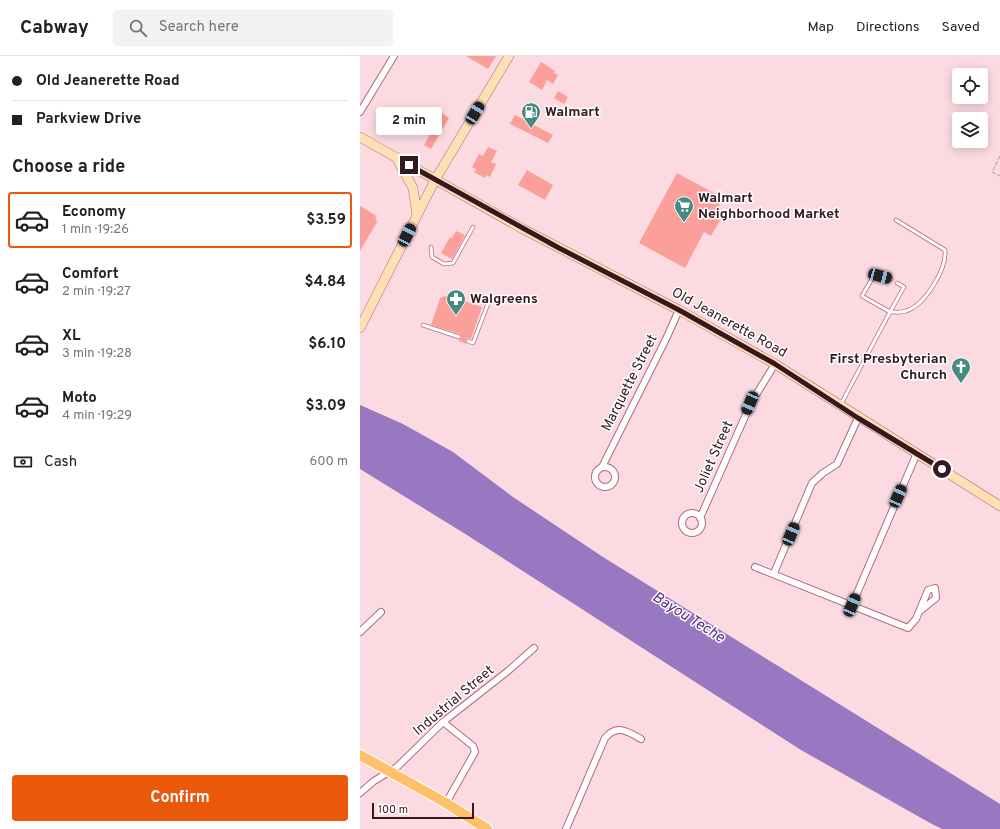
<!DOCTYPE html>
<html lang="en">
<head>
<meta charset="utf-8">
<style>
  :root { --surface:#fff; --page:#f2f2f2; --text:#222; --muted:#767676; --line:#e0e0e0; --accent:#ea580c }
  body { margin:0; font-family:Overpass,sans-serif; background:var(--page); color:var(--text); height:100vh; display:flex; flex-direction:column; font-size:15px; white-space:nowrap }
  * { box-sizing:border-box; margin:0 }
  p { font-size:13px; color:var(--muted) }
  .icon { flex:none; width:22px; height:22px; fill:none; stroke:currentColor; stroke-width:2; stroke-linecap:round; stroke-linejoin:round }
  .map { position:relative; flex:1; overflow:hidden }
  .details { display:flex; flex-direction:column; background:var(--surface); width:360px }
  .details>* { flex:none }
  .banner { display:grid; align-content:center; height:88px; padding:0 12px; background:var(--surface) }
  .controls { position:absolute; left:592px; top:12px; display:grid; gap:8px }
  .controls a { display:grid; place-items:center; width:36px; height:36px; border-radius:4px; background:var(--surface); box-shadow:0 2px 10px #0003; font-size:20px }
  .scale { position:absolute; left:12px; bottom:10px; width:102px; box-sizing:border-box; padding-left:4px; border:2px solid #351820; border-top:0; font-size:11px; line-height:14px; white-space:nowrap; color:#351820; -webkit-text-stroke:3px #fff; paint-order:stroke }
  .end { position:absolute; width:18px; height:18px; margin:-9px; border:5px solid #351820; background:#fff; box-shadow:0 0 0 2px #fff }
  .from { border-radius:50% }
  .bubble { position:absolute; height:28px; border-radius:4px; background:var(--surface); box-shadow:0 2px 10px #0003; font-size:13px; font-weight:700; line-height:28px; text-align:center }
  .car { position:absolute; width:12px; height:24px; margin:-12px -6px; border-radius:5px; box-shadow:0 0 3px 1px #0007; background:linear-gradient(#222 24%,#8ab4d8 0 40%,#222 0 76%,#8ab4d8 0 86%,#222 0) }
  .banner b { display:flex; align-items:center; gap:14px; height:38px; font-size:15px }
  .banner b+b { border-top:1px solid var(--line) }
  .banner i { width:10px; height:10px; background:var(--text) }
  ul { padding:0; list-style:none }
  li { display:flex; align-items:center; gap:12px; height:56px; margin:0 8px 6px; padding:0 4px; border:2px solid transparent; border-radius:4px }
  li div { flex:1 }
  li b { display:block; font-size:15px }
  li em { font-style:normal; font-weight:700 }
  li.active { border-color:var(--accent) }
  li>.icon { width:36px; height:36px; stroke-width:1.5 }
  h2 { padding:0 12px; font-size:18px; line-height:48px }
  .pay { display:flex; align-items:center; gap:10px; height:44px; padding:0 12px; font-size:15px }
  .pay p { margin-inline-start:auto }
  .action { display:flex; gap:8px; margin-top:auto; padding:8px 12px }
  .action a { flex:1; height:46px; border-radius:4px; background:var(--accent); color:#fff; font-size:16px; font-weight:700; line-height:46px; text-align:center }
  header { display:flex; align-items:center; gap:24px; box-sizing:border-box; height:56px; padding:0 20px; background:var(--surface); border-bottom:1px solid var(--line) }
  header strong { font-size:19px }
  nav { display:flex; gap:22px; margin-inline-start:auto; font-size:14px }
  .search { width:280px; height:36px; background:var(--page); display:flex; align-items:center; gap:10px; box-sizing:border-box; padding:0 14px; border-radius:4px; color:var(--muted); font-size:15px }
  main { display:flex; flex:1; min-height:0 }
  .map>svg:first-child { display:block }
  .water { fill:#9778c1 }
  .building { fill:#fb9f9a }
  .lines { fill:none; stroke-linecap:round; stroke-linejoin:round }
  .lane-casing { stroke:#b3697d; stroke-width:4.5 }
  .street-casing { stroke:#b3697d; stroke-width:8 }
  .secondary-casing { stroke:#b3697d; stroke-width:10 }
  .primary-casing { stroke:#fff; stroke-width:12 }
  .path { stroke:#b29199; stroke-width:1; stroke-dasharray:4 2; stroke-linecap:butt }
  .lane { stroke:#fff; stroke-width:3 }
  .street { stroke:#fff; stroke-width:6 }
  .secondary { stroke:#ffe0b4; stroke-width:9 }
  .primary { stroke:#fec069; stroke-width:10 }
  .route { stroke:#351820; stroke-width:5 }
  .labels { text-anchor:middle; dominant-baseline:central; stroke-width:3; stroke-linejoin:round; paint-order:stroke }
  .poi-label { font-size:14px; font-weight:bold; fill:#351820; stroke:#fff; text-anchor:start }
  .street-label { font-size:14px; fill:#351820; stroke:#fff }
  .water-label { font-size:15px; font-style:italic; fill:#552a81; stroke:#fff }
</style>
</head>
<body>
<header>
<strong>Cabway</strong>
<div class="search"><svg class="icon" aria-label="search" viewBox="0 0 24 24"><circle cx="10" cy="10" r="6"/><path d="M15 15l6 6"/></svg>Search here</div>
<nav><a>Map</a><a>Directions</a><a>Saved</a></nav>
</header>
<main>
<section class="details">
<div class="banner">
<b><i class="from"></i>Old Jeanerette Road</b>
<b><i></i>Parkview Drive</b>
</div>
<h2>Choose a ride</h2>
<ul>
<li class="active"><svg class="icon" aria-label="car" viewBox="0 0 24 24"><path d="M5 17H2v-5l4-1 3-4h7l3 4 3 1v5h-3M9 17h6M6 11h13"/><circle cx="7" cy="17" r="2"/><circle cx="17" cy="17" r="2"/></svg><div><b>Economy</b><p>1 min · 19:26</p></div><em>$3.59</em></li>
<li><svg class="icon" aria-label="car" viewBox="0 0 24 24"><path d="M5 17H2v-5l4-1 3-4h7l3 4 3 1v5h-3M9 17h6M6 11h13"/><circle cx="7" cy="17" r="2"/><circle cx="17" cy="17" r="2"/></svg><div><b>Comfort</b><p>2 min · 19:27</p></div><em>$4.84</em></li>
<li><svg class="icon" aria-label="car" viewBox="0 0 24 24"><path d="M5 17H2v-5l4-1 3-4h7l3 4 3 1v5h-3M9 17h6M6 11h13"/><circle cx="7" cy="17" r="2"/><circle cx="17" cy="17" r="2"/></svg><div><b>XL</b><p>3 min · 19:28</p></div><em>$6.10</em></li>
<li><svg class="icon" aria-label="car" viewBox="0 0 24 24"><path d="M5 17H2v-5l4-1 3-4h7l3 4 3 1v5h-3M9 17h6M6 11h13"/><circle cx="7" cy="17" r="2"/><circle cx="17" cy="17" r="2"/></svg><div><b>Moto</b><p>4 min · 19:29</p></div><em>$3.09</em></li>
</ul>
<div class="pay"><svg class="icon" aria-label="cash" viewBox="0 0 24 24"><path d="M3 7h18v10H3z"/><circle cx="12" cy="12" r="2"/></svg>Cash<p>600 m</p></div>
<div class="action"><a>Confirm</a></div>
</section>
<div class="map">
<svg width="640" height="773" viewBox="0 0 640 773">
  <rect width="100%" height="100%" fill="#fcdae2"/>
  <path class="water" d="M0 349 43 368 93 396 153 441 243 501 640 748V773H582L570 767 441 694 107 479 0 413Z"/>
  <path class="building" d="M106 0H136L128 13Z
    M181 6 195 15 194 17 198 19 193 28 187 24 182 34 169 26Z
    M198 35 208 41 204 48 194 42Z
    M53 51 66 59 56 76 43 69Z
    M82 57 89 62 71 93 64 89Z
    M155 59 193 79 188 87 150 68Z
    M128 91 137 95 131 106 136 108 130 121 126 119 125 122 114 116 116 113 112 111 119 98 123 100Z
    M167 114 193 129 185 144 158 129Z
    M317 117 363 142 356 155 363 159 351 180 344 176 325 212 279 187Z
    M0 150 15 159 17 166 0 195Z
    M96 175 105 179 92 203 81 197 90 181 92 182Z
    M87 239 122 251 111 283 107 282 105 284 107 288 98 285 102 282 100 278 71 269 80 242Z"/>
  <g class="lines">
    <defs>
      <path id="lane" d="M71 191 72 201 84 208 93 207 113 171
        M531 223 520 220 513 221 502 240 530 256 544 231 537 227
        M63 269 99 281
        M108 285 113 287 129 245
        M481 348 530 256C535 256 541 257 546 255 565 249 587 213 585 194L536 164"/>
      <path id="street" d="M0 56 34 0
        M235 421a10 10 0 1 1 20 0a10 10 0 1 1-20 0Z
        M242 411 306 283 319 254
        M322 467a10 10 0 1 1 20 0a10 10 0 1 1-20 0Z
        M340 462 391 347 415 308
        M395 511 548 572 556 563 568 534 575 532 576 542 560 555
        M414 517 452 427 463 417 477 408 498 362
        M492 549 557 397
        M0 576 21 556
        M83 666 113 690 115 696 86 747
        M0 737 14 725 37 711 83 666 148 615 174 592
        M206 773 245 682C257 668 267 675 281 683"/>
      <path id="secondary" d="M0 81 163 173 319 254 415 308 640 450
        M37 103 53 132 57 159
        M0 272 75 124 149 0"/>
      <path id="primary" d="M0 699 86 747 127 773"/>
    </defs>
    <use href="#lane" class="lane-casing"/>
    <use href="#street" class="street-casing"/>
    <use href="#secondary" class="secondary-casing"/>
    <use href="#primary" class="primary-casing"/>
    <path class="path" d="M640 100 632 116 640 120"/>
    <use href="#lane" class="lane"/>
    <use href="#street" class="street"/>
    <use href="#secondary" class="secondary"/>
    <use href="#primary" class="primary"/>
  </g>
  <g class="lines">
    <path class="route" d="M49 109 199 192 319 254 415 308 498 362 582 413"/>
  </g>
  <defs>
    <symbol id="fuel-pin" viewBox="-11 -11 22 30"><path d="M0 17L-7.5 6A9.5 9.5 0 1 1 7.5 6Z" fill="#458a80" stroke="#fff"/><path d="M-5.5-6h7V0h2V4h1.3V-2.5L3-4.5l.8-.8L6-3V5H2.5V1h-1V6h-7ZM-4.2-4.7v3.2H.2V-4.7Z" fill="#fff"/></symbol>
    <symbol id="supermarket-pin" viewBox="-11 -11 22 30"><path d="M0 17L-7.5 6A9.5 9.5 0 1 1 7.5 6Z" fill="#458a80" stroke="#fff"/><path d="M-6-5.5h2.5l.6 2H6L4.5 2H-2.5L-4.4-4H-6ZM-1.5 3.2a1.3 1.3 0 1 0 .1 0ZM3 3.2a1.3 1.3 0 1 0 .1 0Z" fill="#fff"/></symbol>
    <symbol id="pharmacy-pin" viewBox="-11 -11 22 30"><path d="M0 17L-7.5 6A9.5 9.5 0 1 1 7.5 6Z" fill="#458a80" stroke="#fff"/><path d="M-2-6h4v4h4v4h-4v4h-4v-4h-4v-4h4Z" fill="#fff"/></symbol>
    <symbol id="church-pin" viewBox="-11 -11 22 30"><path d="M0 17L-7.5 6A9.5 9.5 0 1 1 7.5 6Z" fill="#458a80" stroke="#fff"/><path d="M-1.2-6h2.4v3.5h3.3v2.4h-3.3V6h-2.4V-.1h-3.3v-2.4h3.3Z" fill="#fff"/></symbol>
  </defs>
  <g fill-rule="evenodd">
    <use href="#fuel-pin" x="160" y="45" width="22" height="30"/>
    <use href="#supermarket-pin" x="313" y="139" width="22" height="30"/>
    <use href="#pharmacy-pin" x="85" y="232" width="22" height="30"/>
    <use href="#church-pin" x="590" y="300" width="22" height="30"/>
  </g>
  <g class="labels">
    <g class="poi-label">
      <text x="185" y="56">Walmart</text>
      <text x="338" y="142">Walmart<tspan x="338" dy="16">Neighborhood Market</tspan></text>
      <text x="110" y="243">Walgreens</text>
      <text x="587" y="303" text-anchor="end">First Presbyterian<tspan x="587" dy="16">Church</tspan></text>
    </g>
    <g class="street-label">
      <text transform="translate(369 267) rotate(29)">Old Jeanerette Road</text>
      <text transform="translate(270 327) rotate(-63)">Marquette Street</text>
      <text transform="translate(354 401) rotate(-66)">Joliet Street</text>
      <text transform="translate(94 645) rotate(-40)">Industrial Street</text>
    </g>
    <g class="water-label">
      <text transform="translate(328 562) rotate(32)">Bayou Teche</text>
    </g>
  </g>
</svg>
<div class="controls">
<a><svg class="icon" aria-label="locate" viewBox="0 0 24 24"><circle cx="12" cy="12" r="6"/><path d="M12 2v4M12 18v4M2 12h4M18 12h4"/></svg></a>
<a><svg class="icon" aria-label="layers" viewBox="0 0 24 24"><path d="M12 4l9 5-9 5-9-5zM3 14l9 5 9-5"/></svg></a>
</div>
<div class="scale">100 m</div>
<i class="end from" style="left:582px;top:413px"></i>
<i class="end" style="left:49px;top:109px"></i>
<div class="bubble" style="left:16px;top:51px;width:66px">2 min</div>
<i class="car" style="left:115px;top:57px;rotate:31deg"></i>
<i class="car" style="left:47px;top:179px;rotate:27deg"></i>
<i class="car" style="left:520px;top:220px;rotate:105deg"></i>
<i class="car" style="left:390px;top:347px;rotate:203deg"></i>
<i class="car" style="left:538px;top:440px;rotate:24deg"></i>
<i class="car" style="left:431px;top:478px;rotate:23deg"></i>
<i class="car" style="left:492px;top:549px;rotate:23deg"></i>
</div>
</main>
</body>
</html>
